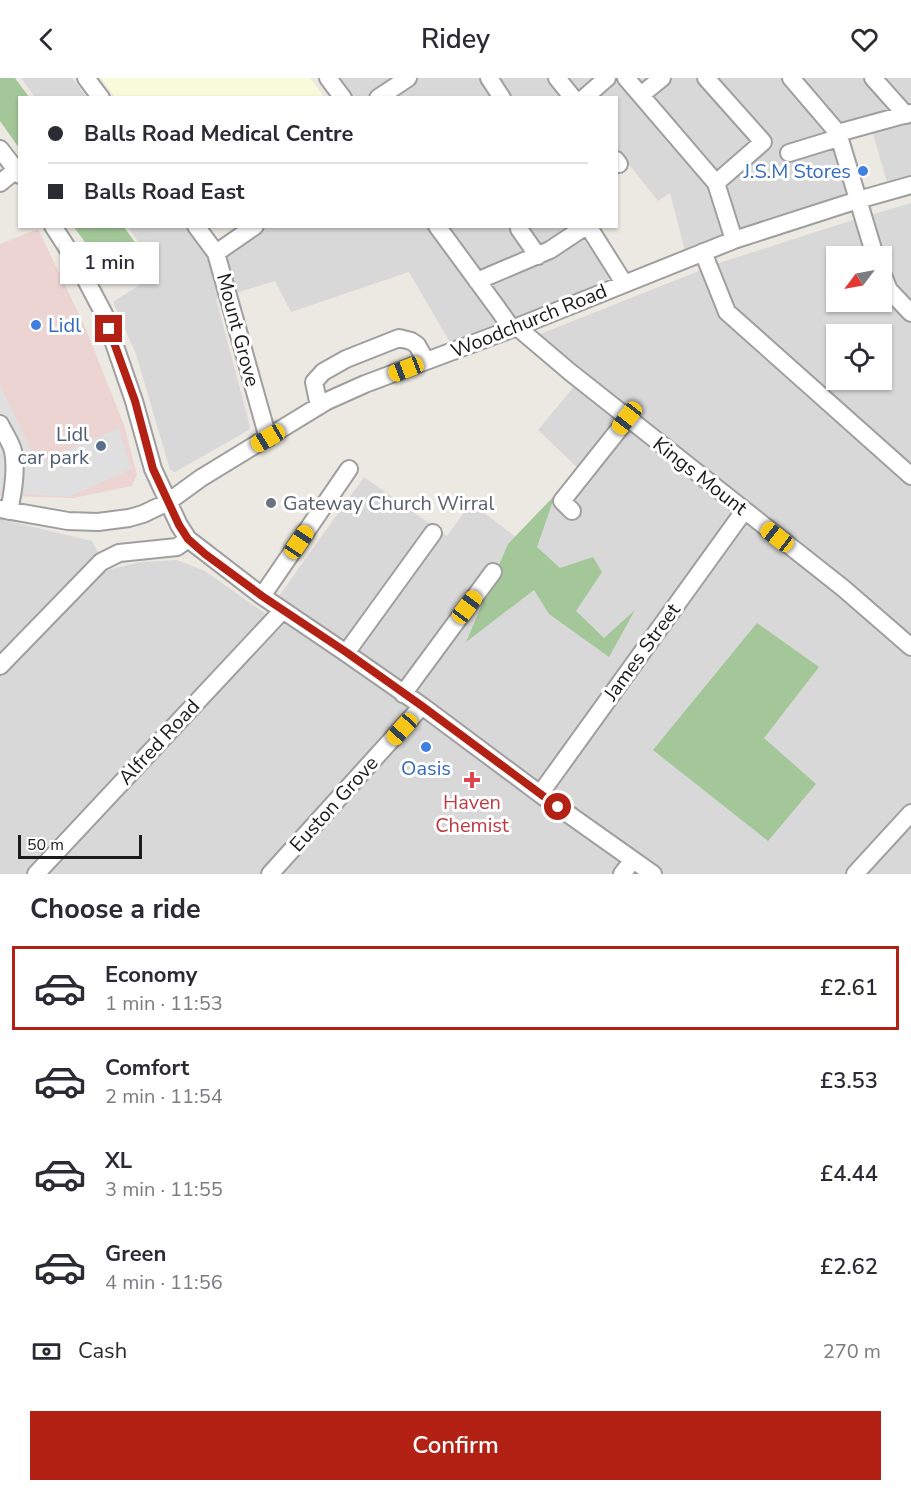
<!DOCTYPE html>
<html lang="en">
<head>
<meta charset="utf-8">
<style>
  :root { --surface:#fff; --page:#f2f2f3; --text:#2b2b33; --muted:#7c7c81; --line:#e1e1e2; --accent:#b22113 }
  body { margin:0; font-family:"Nunito Sans",sans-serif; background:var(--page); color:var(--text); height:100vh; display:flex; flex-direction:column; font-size:22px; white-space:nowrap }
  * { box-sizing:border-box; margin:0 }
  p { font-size:20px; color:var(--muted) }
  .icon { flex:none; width:33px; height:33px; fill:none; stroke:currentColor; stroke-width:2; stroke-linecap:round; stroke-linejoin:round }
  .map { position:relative; height:796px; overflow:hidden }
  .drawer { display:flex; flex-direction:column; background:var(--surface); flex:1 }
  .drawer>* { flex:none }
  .top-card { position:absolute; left:18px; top:18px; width:600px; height:132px; border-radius:0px; box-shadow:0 2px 4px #0004; display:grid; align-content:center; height:132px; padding:0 30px; background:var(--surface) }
  .needle { width:39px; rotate:238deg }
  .tools { position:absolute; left:826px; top:168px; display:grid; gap:12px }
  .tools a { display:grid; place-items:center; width:66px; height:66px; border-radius:0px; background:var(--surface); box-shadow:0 2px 4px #0004; font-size:30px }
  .scale { position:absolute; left:18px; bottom:15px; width:124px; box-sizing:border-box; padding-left:6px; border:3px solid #1b1b1b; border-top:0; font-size:16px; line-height:21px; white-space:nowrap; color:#1b1b1b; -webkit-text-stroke:4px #fff; paint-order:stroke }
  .end { position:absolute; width:27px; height:27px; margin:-14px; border:8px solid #b22113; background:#fff; box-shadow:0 0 0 3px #fff }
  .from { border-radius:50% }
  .bubble { position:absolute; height:42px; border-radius:0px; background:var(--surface); box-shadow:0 2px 4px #0004; font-size:20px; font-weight:600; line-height:42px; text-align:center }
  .car { position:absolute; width:18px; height:36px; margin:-18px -9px; border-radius:8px; box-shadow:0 0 4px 2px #0007; background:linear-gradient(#f5c518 24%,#345 0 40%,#f5c518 0 76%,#345 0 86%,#f5c518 0) }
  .top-card b { display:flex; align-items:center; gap:21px; height:57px; font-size:22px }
  .top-card b+b { border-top:2px solid var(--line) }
  .top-card i { width:15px; height:15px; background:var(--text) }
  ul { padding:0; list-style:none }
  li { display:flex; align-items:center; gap:18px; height:84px; margin:0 12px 9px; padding:0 18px; border:3px solid transparent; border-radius:0px }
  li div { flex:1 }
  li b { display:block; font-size:22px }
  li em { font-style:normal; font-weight:600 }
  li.on { border-color:var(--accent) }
  li>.icon { width:54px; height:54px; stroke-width:1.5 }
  h2 { padding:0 30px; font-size:27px; line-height:72px }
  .pay { display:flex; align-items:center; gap:15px; height:66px; padding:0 30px; font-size:22px }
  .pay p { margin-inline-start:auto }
  .cta { display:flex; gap:12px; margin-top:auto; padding:12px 30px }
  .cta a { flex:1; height:69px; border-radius:0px; background:var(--accent); color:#fff; font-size:24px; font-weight:600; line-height:69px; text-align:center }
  header { display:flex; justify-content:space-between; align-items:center; height:78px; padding:0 30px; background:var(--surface); font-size:27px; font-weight:600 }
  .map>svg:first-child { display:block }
  .residential { fill:#d9d8d8; fill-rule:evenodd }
  .commercial { fill:#ebd4d1 }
  .education { fill:#f8fbda }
  .forest { fill:#a3c799 }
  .parking { fill:#dfdfdf }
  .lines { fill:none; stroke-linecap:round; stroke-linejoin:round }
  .minor-casing { stroke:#9f9f9f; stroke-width:20 }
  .minor { stroke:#fff; stroke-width:16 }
  .route { stroke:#b22113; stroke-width:8 }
  .shop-dot { fill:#3f7fe0; stroke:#fff; stroke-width:2 }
  .service-dot { fill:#5c6f8a; stroke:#fff; stroke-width:2 }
  .worship-dot { fill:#6b7280; stroke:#fff; stroke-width:2 }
  .health-dot { fill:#e0444e; stroke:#fff; stroke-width:2 }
  .labels { text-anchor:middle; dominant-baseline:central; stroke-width:6; stroke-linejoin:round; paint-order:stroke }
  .shop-label { font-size:20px; fill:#366cbe; stroke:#fff; text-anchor:end }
  .street-label { font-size:20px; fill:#1b1b1b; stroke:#fff }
  .service-label { font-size:20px; fill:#4e5e75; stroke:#fff; text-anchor:end }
  .worship-label { font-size:20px; fill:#5b616d; stroke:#fff; text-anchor:start }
  .health-label { font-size:20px; fill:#be3a42; stroke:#fff }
</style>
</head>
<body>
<header><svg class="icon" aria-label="back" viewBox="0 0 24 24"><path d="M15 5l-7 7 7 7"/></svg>Ridey<svg class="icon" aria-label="heart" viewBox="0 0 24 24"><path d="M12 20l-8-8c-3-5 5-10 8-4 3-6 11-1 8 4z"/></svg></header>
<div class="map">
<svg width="911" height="796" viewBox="0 0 911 796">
  <rect width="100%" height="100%" fill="#ebe9e1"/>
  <path class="residential" d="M21 0H72L87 19H35Z
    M337 0H911V101L888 108 872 52 832 65 849 118 685 173 670 115 658 123 627 84 617 90 616 20 352 19Z
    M911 125V796H0V441L92 463 107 492 141 484 177 482 205 493 266 536 364 399 447 458 471 425 520 462 580 392 538 352 586 294 540 256 719 185 853 142ZM837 178H882V224H837ZM837 256H882V302H837Z
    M127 148 187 149 206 174 241 149H575L611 200 451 266 409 194 291 234 275 203 216 221 250 348 249 352 175 394 170 392 136 276 113 224 160 194Z"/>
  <path class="commercial" d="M38 151 85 249 124 347 137 397 132 408 73 420 0 418V166Z"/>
  <path class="education" d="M101 0H310L324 19H115Z"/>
  <path class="forest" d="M0 0H15L29 19 20 20 19 70 0 43Z
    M74 149H124L154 191 115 206Z
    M555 417 537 469 560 490 593 479 602 494 576 533 604 560 635 532 609 579 549 536 534 512 466 564 508 466Z
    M757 545 819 589 764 660 816 706 768 763 653 672Z"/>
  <path class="parking" d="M0 307 37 385 119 350 131 391 69 419 0 414Z"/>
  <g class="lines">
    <defs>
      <path id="minor" d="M86 0 101 20
        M328 0 343 20
        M489 0 502 20
        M557 0 573 20
        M626 0 716 105 734 162
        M706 0 763 64 716 105
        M791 0 838 55 875 178
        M873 0 906 37
        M641 17 662 0
        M378 20 408 0
        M584 20 607 0
        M838 55 911 35
        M0 71 20 97
        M789 75 838 60
        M616 82 619 86
        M0 105 16 92
        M53 148 77 185 104 236 134 323 153 391 179 447 188 461 262 518 346 575 422 628 540 716 653 796
        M196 148 216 175 268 360
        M437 148 498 231 512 251
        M588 148 624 205
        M519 151 538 178
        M703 174 727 234 911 398
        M216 175 255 148
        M882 195 889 212 911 235
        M477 203 550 172 586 148
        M517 249 570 294 843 510 911 569
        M319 328 314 304 323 294 346 281 399 260 411 263 417 267 426 283
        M0 346C4 355 11 364 13 373 17 392 13 414 9 433
        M0 431 68 443 98 444 129 440 143 436 168 424 201 400 327 323 365 306 517 249 734 162 858 122 911 107
        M572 433 562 423 628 340
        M262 518 349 391
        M346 575 433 455
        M0 588 101 484 119 475 177 469 188 461
        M403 616 493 494
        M540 716 744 433
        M36 796 282 533
        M270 796 422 628
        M622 796 633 782
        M855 796 911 735"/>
    </defs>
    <use href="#minor" class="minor-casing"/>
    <use href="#minor" class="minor"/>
  </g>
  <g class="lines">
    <path class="route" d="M109 251 135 323 153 391 179 447 188 461 205 476 262 518 346 574 422 628 558 729"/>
  </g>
  <g class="shop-dot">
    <circle cx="863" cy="93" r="6"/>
    <circle cx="36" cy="247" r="6"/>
    <circle cx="426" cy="669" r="6"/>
  </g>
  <circle class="service-dot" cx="101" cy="368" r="6"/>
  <circle class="worship-dot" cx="271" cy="425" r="6"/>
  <path class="health-dot" d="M469 693h6v6h6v6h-6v6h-6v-6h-6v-6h6z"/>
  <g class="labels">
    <g class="shop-label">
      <text x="851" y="93">J.S.M Stores</text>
      <text x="48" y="247" text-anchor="start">Lidl</text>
      <text x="426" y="690" text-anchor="middle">Oasis</text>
    </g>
    <g class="street-label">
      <text transform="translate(529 243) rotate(-22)">Woodchurch Road</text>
      <text transform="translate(238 252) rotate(75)">Mount Grove</text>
      <text transform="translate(700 398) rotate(38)">Kings Mount</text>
      <text transform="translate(642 574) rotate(-54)">James Street</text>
      <text transform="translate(159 664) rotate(-47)">Alfred Road</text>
      <text transform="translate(334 726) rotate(-48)">Euston Grove</text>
    </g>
    <g class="service-label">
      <text x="89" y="356">Lidl<tspan x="89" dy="23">car park</tspan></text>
    </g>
    <g class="worship-label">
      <text x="283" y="425">Gateway Church Wirral</text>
    </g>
    <g class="health-label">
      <text x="472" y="724">Haven<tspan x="472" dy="23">Chemist</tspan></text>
    </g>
  </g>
</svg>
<div class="tools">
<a><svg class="needle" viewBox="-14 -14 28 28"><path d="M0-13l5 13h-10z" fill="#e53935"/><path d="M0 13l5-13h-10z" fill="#7c7c81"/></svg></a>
<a><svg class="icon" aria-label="locate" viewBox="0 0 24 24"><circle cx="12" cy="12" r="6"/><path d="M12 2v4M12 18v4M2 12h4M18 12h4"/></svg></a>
</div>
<div class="scale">50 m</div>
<i class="end from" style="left:558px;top:729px"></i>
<i class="end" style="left:109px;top:251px"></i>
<div class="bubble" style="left:60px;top:164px;width:99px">1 min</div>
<i class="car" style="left:406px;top:291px;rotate:249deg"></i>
<i class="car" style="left:627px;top:340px;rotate:218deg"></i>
<i class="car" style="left:268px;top:360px;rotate:239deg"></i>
<i class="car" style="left:777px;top:459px;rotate:308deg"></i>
<i class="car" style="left:299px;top:464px;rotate:34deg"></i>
<i class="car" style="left:467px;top:529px;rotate:37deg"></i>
<i class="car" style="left:402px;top:651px;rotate:222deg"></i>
<div class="top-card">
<b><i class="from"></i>Balls Road Medical Centre</b>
<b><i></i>Balls Road East</b>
</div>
</div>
<section class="drawer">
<h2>Choose a ride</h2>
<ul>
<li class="on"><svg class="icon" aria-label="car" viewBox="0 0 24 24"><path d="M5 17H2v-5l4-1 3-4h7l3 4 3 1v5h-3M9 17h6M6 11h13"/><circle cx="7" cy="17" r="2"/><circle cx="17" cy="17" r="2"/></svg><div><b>Economy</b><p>1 min · 11:53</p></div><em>£2.61</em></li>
<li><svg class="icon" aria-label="car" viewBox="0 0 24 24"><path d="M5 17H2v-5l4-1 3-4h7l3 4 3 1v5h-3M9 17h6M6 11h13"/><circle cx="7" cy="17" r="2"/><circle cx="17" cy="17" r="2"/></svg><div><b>Comfort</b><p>2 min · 11:54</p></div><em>£3.53</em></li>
<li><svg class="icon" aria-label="car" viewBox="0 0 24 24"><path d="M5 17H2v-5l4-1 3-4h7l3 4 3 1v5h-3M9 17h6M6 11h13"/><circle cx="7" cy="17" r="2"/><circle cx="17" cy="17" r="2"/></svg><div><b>XL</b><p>3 min · 11:55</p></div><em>£4.44</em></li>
<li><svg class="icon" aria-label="car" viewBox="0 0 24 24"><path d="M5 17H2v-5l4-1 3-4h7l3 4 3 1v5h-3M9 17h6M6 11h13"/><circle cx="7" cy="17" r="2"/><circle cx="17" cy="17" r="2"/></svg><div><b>Green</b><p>4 min · 11:56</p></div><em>£2.62</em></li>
</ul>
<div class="pay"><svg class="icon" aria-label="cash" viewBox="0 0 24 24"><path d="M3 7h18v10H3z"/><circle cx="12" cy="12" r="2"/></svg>Cash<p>270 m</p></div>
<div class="cta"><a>Confirm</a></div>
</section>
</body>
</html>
